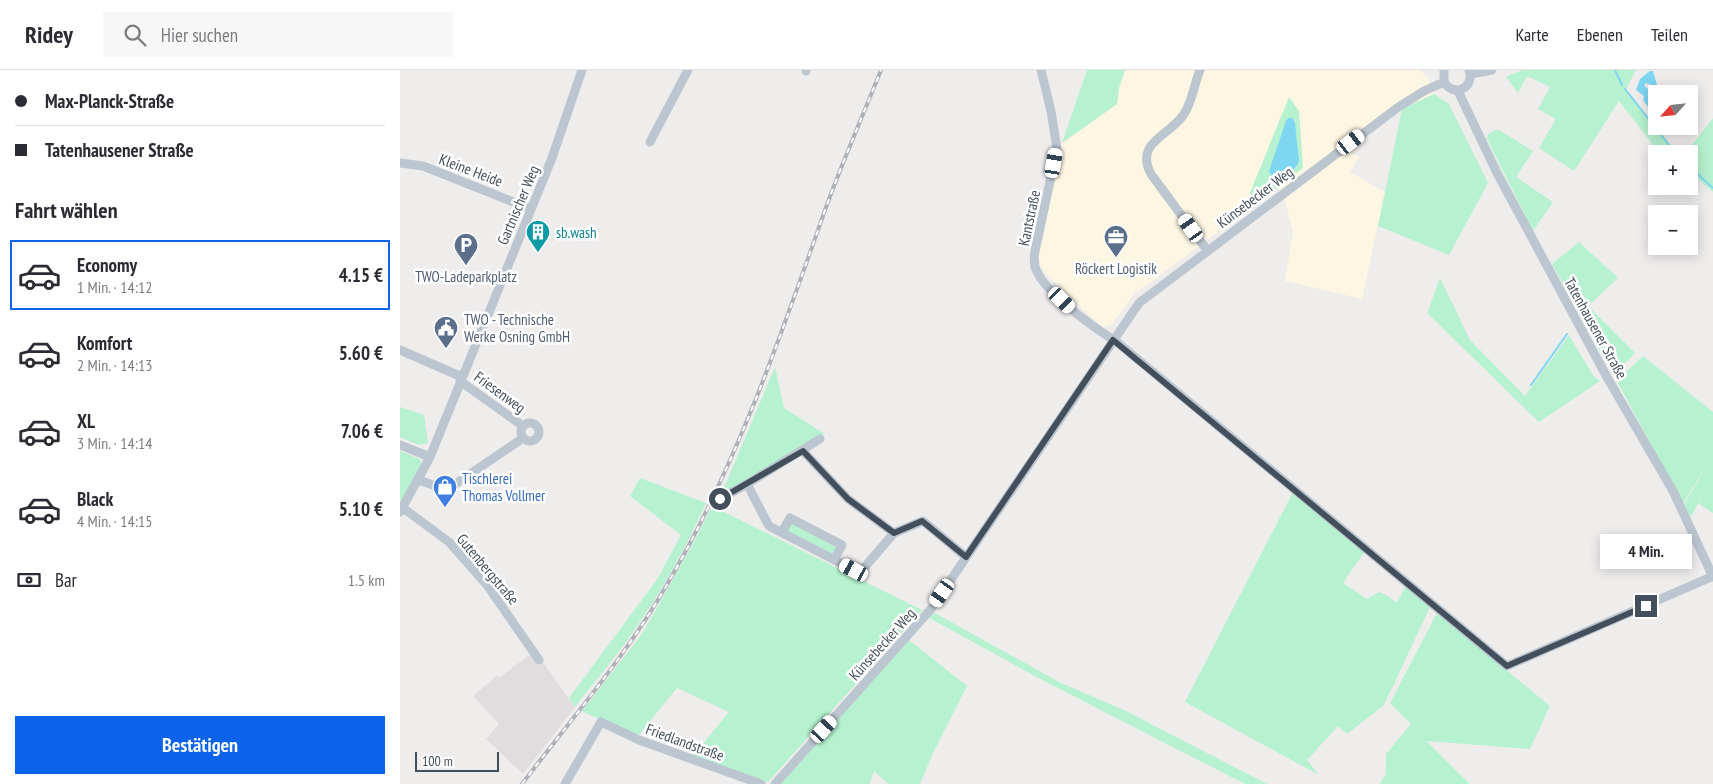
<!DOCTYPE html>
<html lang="de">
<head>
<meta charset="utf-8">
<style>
  :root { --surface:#fff; --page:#f7f7f7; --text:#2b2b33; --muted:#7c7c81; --line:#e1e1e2; --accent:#0b63eb }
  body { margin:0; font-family:"PT Sans Narrow",sans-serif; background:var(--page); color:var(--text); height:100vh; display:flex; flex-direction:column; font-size:19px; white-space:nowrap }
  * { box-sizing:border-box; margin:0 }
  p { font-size:16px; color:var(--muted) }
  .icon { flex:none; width:28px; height:28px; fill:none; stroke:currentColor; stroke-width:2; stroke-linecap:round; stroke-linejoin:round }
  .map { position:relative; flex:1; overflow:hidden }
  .sheet { display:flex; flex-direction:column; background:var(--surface); width:400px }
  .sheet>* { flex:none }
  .top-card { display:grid; align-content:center; height:110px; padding:0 15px; background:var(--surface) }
  .needle { width:32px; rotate:243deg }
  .fabs { position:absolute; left:1248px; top:15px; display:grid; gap:10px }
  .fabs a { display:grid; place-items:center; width:50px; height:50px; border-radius:0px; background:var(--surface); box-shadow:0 2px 12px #0003; font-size:25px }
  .scale { position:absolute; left:15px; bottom:12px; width:84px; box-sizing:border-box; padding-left:5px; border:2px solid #434f5b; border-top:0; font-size:14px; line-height:18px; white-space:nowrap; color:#434f5b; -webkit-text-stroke:4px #fff; paint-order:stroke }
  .end { position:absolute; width:22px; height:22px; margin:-11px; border:6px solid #434f5b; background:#fff; box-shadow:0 0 0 2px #fff }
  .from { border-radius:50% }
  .bubble { position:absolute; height:35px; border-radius:0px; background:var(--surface); box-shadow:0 2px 12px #0003; font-size:16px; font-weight:600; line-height:35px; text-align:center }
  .car { position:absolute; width:15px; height:30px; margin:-15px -8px; border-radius:6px; box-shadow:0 0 4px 1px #0007; background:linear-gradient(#fff 24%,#345 0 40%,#fff 0 76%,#345 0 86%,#fff 0) }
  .top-card b { display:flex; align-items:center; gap:18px; height:48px; font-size:19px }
  .top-card b+b { border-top:1px solid var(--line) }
  .top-card i { width:12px; height:12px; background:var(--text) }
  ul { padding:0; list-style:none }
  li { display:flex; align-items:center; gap:15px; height:70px; margin:0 10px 8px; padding:0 5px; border:2px solid transparent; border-radius:0px }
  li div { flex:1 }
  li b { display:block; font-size:19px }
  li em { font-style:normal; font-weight:600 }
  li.current { border-color:var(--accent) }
  li>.icon { width:45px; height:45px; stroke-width:1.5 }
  h2 { padding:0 15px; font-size:22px; line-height:60px }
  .pay { display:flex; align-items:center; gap:12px; height:55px; padding:0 15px; font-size:19px }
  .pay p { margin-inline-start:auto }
  .primary-button { display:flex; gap:10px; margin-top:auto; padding:10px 15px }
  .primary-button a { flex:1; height:58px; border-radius:0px; background:var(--accent); color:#fff; font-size:20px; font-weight:600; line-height:58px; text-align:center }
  header { display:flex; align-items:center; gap:30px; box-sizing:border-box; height:70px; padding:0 25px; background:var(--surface); border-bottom:1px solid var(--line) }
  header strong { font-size:24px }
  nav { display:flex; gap:28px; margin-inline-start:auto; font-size:18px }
  .search { width:350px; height:45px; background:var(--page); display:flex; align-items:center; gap:12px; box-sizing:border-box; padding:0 18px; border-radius:0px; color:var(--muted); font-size:19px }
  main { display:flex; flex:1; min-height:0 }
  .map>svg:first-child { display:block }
  .commercial { fill:#fdf6e2 }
  .education { fill:#e1ddde }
  .green { fill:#b6f2cf }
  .water { fill:#7fd6f2 }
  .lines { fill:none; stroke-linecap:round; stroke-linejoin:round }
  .stream { stroke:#7fd6f2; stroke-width:2 }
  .minor { stroke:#bbc6d0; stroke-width:9 }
  .rail-casing { stroke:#aeb1b8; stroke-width:4 }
  .rail { stroke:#fff; stroke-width:2; stroke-dasharray:5.5; stroke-linecap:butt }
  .route { stroke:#434f5b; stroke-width:6 }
  .labels { text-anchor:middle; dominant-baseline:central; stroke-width:5; stroke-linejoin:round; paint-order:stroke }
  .street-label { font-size:15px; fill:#434f5b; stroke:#fff }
  .culture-label { font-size:15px; fill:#0d838f; stroke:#fff; text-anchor:start }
  .service-label { font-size:15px; fill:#4e5e75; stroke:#fff }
  .shop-label { font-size:15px; fill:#366cbe; stroke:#fff; text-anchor:start }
</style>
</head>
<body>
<header>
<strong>Ridey</strong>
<div class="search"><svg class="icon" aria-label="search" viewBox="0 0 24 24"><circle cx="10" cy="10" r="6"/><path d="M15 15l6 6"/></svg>Hier suchen</div>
<nav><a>Karte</a><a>Ebenen</a><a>Teilen</a></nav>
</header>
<main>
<section class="sheet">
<div class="top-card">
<b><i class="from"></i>Max-Planck-Straße</b>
<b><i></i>Tatenhausener Straße</b>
</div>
<h2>Fahrt wählen</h2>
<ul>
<li class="current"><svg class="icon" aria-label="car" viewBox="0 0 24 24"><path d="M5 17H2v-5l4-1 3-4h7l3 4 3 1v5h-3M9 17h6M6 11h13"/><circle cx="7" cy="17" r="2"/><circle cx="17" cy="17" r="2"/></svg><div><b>Economy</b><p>1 Min. · 14:12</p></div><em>4.15 €</em></li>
<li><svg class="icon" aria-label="car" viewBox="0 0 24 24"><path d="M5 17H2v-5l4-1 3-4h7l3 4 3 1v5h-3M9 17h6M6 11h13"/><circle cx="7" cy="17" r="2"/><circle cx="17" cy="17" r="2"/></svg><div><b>Komfort</b><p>2 Min. · 14:13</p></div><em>5.60 €</em></li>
<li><svg class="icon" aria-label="car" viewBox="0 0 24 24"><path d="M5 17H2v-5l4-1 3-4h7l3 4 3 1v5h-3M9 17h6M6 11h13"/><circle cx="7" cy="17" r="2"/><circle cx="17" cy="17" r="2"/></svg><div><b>XL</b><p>3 Min. · 14:14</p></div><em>7.06 €</em></li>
<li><svg class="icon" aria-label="car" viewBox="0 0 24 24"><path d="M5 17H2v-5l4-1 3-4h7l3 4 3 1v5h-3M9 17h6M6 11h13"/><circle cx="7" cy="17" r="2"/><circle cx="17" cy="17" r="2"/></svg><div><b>Black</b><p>4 Min. · 14:15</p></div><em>5.10 €</em></li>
</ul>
<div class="pay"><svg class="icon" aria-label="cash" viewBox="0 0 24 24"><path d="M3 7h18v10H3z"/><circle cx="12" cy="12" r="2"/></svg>Bar<p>1.5 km</p></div>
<div class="primary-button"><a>Bestätigen</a></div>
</section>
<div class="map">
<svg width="1313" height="714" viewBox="0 0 1313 714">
  <rect width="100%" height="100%" fill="#efecec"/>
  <path class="commercial" d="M725 0H1020L1028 8 1034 24 1002 39 946 81 959 87 950 102 985 122 962 229 885 211 893 163 884 126 878 117 903 97 850 123 857 133 734 224 710 256 702 257 644 202 637 186 662 73 717 34 719 18Z"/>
  <path class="education" d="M135 581 175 637 123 704 86 669 99 654 73 626 98 605 100 607Z"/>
  <path class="green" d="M687 0H725L719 18 717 34 662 73Z
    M1122 0H1236L1226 19 1278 84H1260L1219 31 1174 101 1139 78 1156 49 1138 39 1150 17 1127 6 1118 23 1106 7Z
    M1034 24 1049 34 1088 113 1049 185 978 156 1002 39Z
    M889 27 899 41 903 98 857 133 850 123Z
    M1313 48V122L1289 101V84H1285Z
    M1095 60H1099L1133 81 1116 107 1153 132 1133 161 1087 69 1088 64Z
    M1179 172 1218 208 1188 236 1235 283 1213 305 1152 194Z
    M1040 208 1070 270 1125 326 1169 265 1194 307 1200 311 1139 352 1027 243Z
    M1243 286 1313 342V443L1299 434 1304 424 1290 448 1284 435 1310 389 1283 434 1217 311Z
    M375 297 384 338 425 364 321 425Z
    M0 337 24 345 28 373 18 375 0 367Z
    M0 381 20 389 21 393 2 432 0 431Z
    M240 408 306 433C286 478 262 521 233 562 215 588 194 612 175 637L169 628 258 508 281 465 230 426Z
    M893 422 965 481 943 513 967 529 979 522 988 526 997 533 1006 515 1031 535 984 635 947 664 938 656 907 690 919 705 785 632Z
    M312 436 522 540 368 712 293 686 329 642 277 618 237 667 182 641 242 564 294 472Z
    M391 453 434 476 436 478 435 483 432 484 388 463 387 460Z
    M533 542 659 612 726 641 867 714H845L644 611 529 548Z
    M1037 543 1150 636 1130 679 1026 671 1070 714H980L986 704V684L1011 654 990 633Z
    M509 570 567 616 533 683 520 714H488L474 701 469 714H381Z"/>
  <path class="water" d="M1250 1H1253L1257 15 1254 16 1246 13 1244 16C1260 25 1256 31 1256 48L1243 30 1244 26 1236 20 1240 9Z
    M888 48H892L895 53 899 91C897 97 893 100 888 104 879 111 874 112 869 101L886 51Z"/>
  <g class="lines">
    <path class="stream" d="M1215 0 1222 15
      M1225 19 1276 84
      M1289 96 1313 118
      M1131 315 1167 264"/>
    <path class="minor" d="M641 0 651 41 657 79 635 181C634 186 634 191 635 197 644 223 695 258 718 273L1107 596 1313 506
      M800 0C794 14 793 30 784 44 770 66 734 72 751 104L807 180
      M1044 0V12C1054 28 1075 18 1069 0
      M406 1V0
      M1071 4 1092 0
      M1058 21 1097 103 1208 309 1273 421 1313 507
      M250 72 288 0
      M0 93 23 96 131 139
      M0 280 62 307
      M60 311 123 356
      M121 362a9 9 0 1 1 18 0a9 9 0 1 1-18 0Z
      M0 375 30 387
      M403 381 448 429 494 463 523 451 566 487
      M19 410 38 417H51L123 368
      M347 414 369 456 454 500 463 499 494 463
      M320 429 347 414 420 369
      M3 438 49 472 87 515 139 590
      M0 442 30 387 152 88 182 0
      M382 462 390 448 442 475 434 490
      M165 714 201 652 239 670 361 714
      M375 714 531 539 739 233 997 38 1024 21 1044 12"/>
    <defs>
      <path id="rail" d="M122 714C172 648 228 584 269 511 336 396 380 268 424 143 441 95 462 48 481 0"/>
    </defs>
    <use href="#rail" class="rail-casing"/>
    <use href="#rail" class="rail"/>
  </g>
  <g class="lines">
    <path class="route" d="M320 429 403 381 448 429 494 463 522 451 566 487 713 270 1107 596 1246 536"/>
  </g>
  <defs>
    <symbol id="building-pin" viewBox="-11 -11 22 30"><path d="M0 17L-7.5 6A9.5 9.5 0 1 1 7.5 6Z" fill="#0f9aa8" stroke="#fff"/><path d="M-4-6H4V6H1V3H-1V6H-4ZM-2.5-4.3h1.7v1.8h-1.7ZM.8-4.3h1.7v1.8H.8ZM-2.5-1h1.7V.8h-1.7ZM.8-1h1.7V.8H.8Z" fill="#fff"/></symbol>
    <symbol id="office-pin" viewBox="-11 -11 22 30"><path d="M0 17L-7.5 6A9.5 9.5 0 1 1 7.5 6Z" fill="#5c6f8a" stroke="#fff"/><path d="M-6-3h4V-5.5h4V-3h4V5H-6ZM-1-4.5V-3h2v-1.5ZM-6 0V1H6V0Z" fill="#fff"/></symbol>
    <symbol id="parking-pin" viewBox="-11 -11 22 30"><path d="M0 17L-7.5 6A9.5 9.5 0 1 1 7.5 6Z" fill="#5c6f8a" stroke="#fff"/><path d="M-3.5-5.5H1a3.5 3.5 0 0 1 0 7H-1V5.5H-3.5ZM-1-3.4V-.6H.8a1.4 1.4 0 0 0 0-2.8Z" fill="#fff"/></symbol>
    <symbol id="civic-pin" viewBox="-11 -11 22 30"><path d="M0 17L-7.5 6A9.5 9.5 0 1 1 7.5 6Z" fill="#5c6f8a" stroke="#fff"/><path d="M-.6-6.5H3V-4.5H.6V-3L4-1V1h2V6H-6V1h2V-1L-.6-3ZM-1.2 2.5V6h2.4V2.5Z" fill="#fff"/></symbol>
    <symbol id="shop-pin" viewBox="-11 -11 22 30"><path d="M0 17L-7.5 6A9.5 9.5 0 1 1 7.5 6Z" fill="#3f7fe0" stroke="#fff"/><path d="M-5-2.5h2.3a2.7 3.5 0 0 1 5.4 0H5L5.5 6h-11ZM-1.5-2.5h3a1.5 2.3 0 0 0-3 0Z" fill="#fff"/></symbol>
  </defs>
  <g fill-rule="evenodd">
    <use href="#building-pin" x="124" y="148" width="28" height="38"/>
    <use href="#office-pin" x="702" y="153" width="28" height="38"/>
    <use href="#parking-pin" x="52" y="161" width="28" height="38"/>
    <use href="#civic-pin" x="32" y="244" width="28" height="38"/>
    <use href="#shop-pin" x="31" y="403" width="28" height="38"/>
  </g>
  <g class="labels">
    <g class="street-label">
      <text transform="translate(71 100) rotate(21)">Kleine Heide</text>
      <text transform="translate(855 127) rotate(-37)">Künsebecker Weg</text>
      <text transform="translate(118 135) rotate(-67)">Gartnischer Weg</text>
      <text transform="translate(629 148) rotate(-78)">Kantstraße</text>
      <text transform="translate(1196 258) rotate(61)">Tatenhausener Straße</text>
      <text transform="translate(100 322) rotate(36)">Friesenweg</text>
      <text transform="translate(88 499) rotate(50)">Gutenbergstraße</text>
      <text transform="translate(482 574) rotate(-48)">Künsebecker Weg</text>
      <text transform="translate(285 672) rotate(20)">Friedlandstraße</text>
    </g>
    <g class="culture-label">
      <text x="156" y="162">sb.wash</text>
    </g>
    <g class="service-label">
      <text x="716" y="198">Röckert Logistik</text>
      <text x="66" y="206">TWO-Ladeparkplatz</text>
      <text x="64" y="249" text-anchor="start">TWO - Technische<tspan x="64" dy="17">Werke Osning GmbH</tspan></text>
    </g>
    <g class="shop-label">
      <text x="62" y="408">Tischlerei<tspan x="62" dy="17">Thomas Vollmer</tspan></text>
    </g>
  </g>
</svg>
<div class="fabs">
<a><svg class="needle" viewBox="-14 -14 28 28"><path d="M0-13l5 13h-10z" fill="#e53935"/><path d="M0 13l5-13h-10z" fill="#7c7c81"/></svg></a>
<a>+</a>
<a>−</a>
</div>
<div class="scale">100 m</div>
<i class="end from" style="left:320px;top:429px"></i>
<i class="end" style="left:1246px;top:536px"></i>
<div class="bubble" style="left:1200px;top:464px;width:92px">4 Min.</div>
<i class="car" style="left:951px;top:72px;rotate:53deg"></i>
<i class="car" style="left:654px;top:93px;rotate:10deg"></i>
<i class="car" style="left:791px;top:158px;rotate:325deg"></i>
<i class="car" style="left:662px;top:230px;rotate:134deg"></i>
<i class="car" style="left:454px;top:500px;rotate:298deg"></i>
<i class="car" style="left:542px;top:523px;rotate:215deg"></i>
<i class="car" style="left:424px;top:659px;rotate:42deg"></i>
</div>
</main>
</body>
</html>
